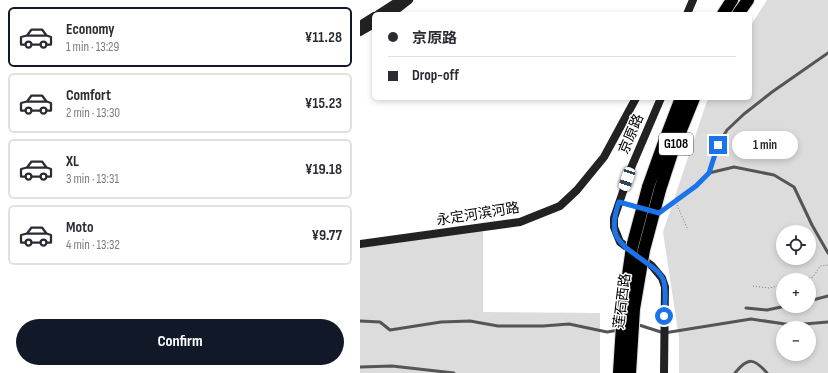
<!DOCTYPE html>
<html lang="en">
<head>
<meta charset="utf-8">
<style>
  :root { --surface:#fff; --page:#f2f2f3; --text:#2b2b33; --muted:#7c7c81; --line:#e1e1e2; --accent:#111827 }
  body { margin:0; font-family:"Sofia Sans Condensed","Noto Sans SC",sans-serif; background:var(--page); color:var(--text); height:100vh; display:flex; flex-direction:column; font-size:15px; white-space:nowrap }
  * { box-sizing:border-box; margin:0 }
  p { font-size:13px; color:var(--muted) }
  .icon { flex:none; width:22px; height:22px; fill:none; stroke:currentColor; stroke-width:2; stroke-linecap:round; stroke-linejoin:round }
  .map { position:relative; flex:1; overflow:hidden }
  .panel { display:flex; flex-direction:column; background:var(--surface); width:360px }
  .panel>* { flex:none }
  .top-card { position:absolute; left:12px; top:12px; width:380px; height:88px; border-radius:6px; box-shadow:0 2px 6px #0003; display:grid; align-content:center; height:88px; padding:0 16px; background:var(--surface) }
  .tools { position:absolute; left:416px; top:225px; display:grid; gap:8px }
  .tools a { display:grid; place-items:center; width:40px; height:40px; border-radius:50%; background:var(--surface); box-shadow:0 2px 6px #0003; font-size:20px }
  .end { position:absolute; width:18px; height:18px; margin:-9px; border:5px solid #1a73e8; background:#fff; box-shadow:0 0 0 2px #fff }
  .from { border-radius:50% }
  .bubble { position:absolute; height:28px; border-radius:14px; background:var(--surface); box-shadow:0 2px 6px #0003; font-size:13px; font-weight:700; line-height:28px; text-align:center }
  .car { position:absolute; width:12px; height:24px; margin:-12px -6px; border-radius:5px; box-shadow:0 0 3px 1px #0007; background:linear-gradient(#fff 24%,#345 0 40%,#fff 0 76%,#345 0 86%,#fff 0) }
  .top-card b { display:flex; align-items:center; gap:14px; height:38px; font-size:15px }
  .top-card b+b { border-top:1px solid var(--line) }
  .top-card i { width:10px; height:10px; background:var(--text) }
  ul { padding:7px 0 0; list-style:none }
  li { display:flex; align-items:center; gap:12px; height:60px; margin:0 8px 6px; padding:0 8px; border:2px solid var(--line); border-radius:6px }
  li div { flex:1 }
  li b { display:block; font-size:15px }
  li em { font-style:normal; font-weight:700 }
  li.active { border-color:var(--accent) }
  li>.icon { width:36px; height:36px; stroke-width:1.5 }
  .cta { display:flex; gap:8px; margin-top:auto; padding:8px 16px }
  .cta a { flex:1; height:46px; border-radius:24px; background:var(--accent); color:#fff; font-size:16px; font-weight:700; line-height:46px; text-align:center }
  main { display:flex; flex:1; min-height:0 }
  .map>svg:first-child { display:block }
  .green { fill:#dcdcdc; fill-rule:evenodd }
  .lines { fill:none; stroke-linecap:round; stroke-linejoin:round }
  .highway-casing { stroke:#dbdbdb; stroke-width:14 }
  .path { stroke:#777; stroke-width:1; stroke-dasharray:1 2; stroke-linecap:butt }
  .lane { stroke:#555; stroke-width:3 }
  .secondary { stroke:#222; stroke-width:8 }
  .highway { stroke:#000; stroke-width:12 }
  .highway-bridge-casing { stroke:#dbdbdb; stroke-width:14; stroke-linecap:butt }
  .highway-bridge { stroke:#000; stroke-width:12 }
  .route { stroke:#1a73e8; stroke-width:5 }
  .labels { text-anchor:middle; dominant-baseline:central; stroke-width:3; stroke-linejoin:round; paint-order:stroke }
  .shield { fill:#fff; stroke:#4c4c4c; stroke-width:1 }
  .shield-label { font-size:13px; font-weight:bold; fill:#000 }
  .street-label { font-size:14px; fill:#000; stroke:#fff }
</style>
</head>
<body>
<main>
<section class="panel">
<ul>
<li class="active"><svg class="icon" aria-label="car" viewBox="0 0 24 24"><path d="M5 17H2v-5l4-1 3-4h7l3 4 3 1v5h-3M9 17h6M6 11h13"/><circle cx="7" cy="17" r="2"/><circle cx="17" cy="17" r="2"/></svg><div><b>Economy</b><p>1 min · 13:29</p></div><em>¥11.28</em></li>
<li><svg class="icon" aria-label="car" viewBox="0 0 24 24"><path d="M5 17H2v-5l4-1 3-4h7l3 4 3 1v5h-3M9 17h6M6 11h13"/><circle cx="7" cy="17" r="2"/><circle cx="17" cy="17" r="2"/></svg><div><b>Comfort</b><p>2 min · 13:30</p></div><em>¥15.23</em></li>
<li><svg class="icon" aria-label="car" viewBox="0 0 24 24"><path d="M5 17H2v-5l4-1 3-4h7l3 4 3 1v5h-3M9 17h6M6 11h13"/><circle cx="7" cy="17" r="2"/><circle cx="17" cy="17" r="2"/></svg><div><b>XL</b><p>3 min · 13:31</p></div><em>¥19.18</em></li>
<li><svg class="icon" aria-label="car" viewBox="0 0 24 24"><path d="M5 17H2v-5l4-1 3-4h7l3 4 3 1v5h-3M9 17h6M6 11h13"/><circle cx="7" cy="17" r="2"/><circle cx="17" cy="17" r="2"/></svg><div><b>Moto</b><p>4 min · 13:32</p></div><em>¥9.77</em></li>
</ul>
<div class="cta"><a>Confirm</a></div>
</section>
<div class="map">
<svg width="468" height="373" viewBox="0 0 468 373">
  <rect width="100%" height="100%" fill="#fff"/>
  <path class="green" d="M407 0H468V373H319V338L303 232 348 98H390V27ZM423 232H449V258H423ZM423 280H449V306H423ZM423 328H449V354H423Z
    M123 230V312L240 313V373H0V248Z"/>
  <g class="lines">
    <defs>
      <path id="highway" d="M363 14 372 0
        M378 14 388 0
        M288 187 303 145 321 98
        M300 190 313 150 334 98"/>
    </defs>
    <use href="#highway" class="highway-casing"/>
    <path class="path" d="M317 205 328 230
      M443 280 453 277 460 266 468 265
      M393 286 409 288 423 285"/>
    <path class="lane" d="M349 173 374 167 414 175 434 187 452 225 468 253
      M261 203 279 208
      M298 213H299L336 186 349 173 358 145 367 130 384 114 412 92 468 53
      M449 301 468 296
      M386 308 407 310 426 306
      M0 321 20 322 30 330 81 322 110 321 138 326H183L209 324 247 332 259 330
      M277 326 279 325 304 333 391 319 432 325 468 322
      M0 367 32 366 94 373
      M375 373C388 357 394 358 407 373"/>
    <path class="secondary" d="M18 14 40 0
      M31 14 49 0
      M327 14 333 0
      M0 25 14 16
      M0 32 14 24
      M301 98 271 168 254 218V227L260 242 292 266 302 278 305 287 304 373
      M0 244 160 222 200 206 217 190 244 157 276 98"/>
    <use href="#highway" class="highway"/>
    <defs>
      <path id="highway-bridge" d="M259 373 263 310 272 247 288 187
        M270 373 274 309 284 250 300 190"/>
    </defs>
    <use href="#highway-bridge" class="highway-bridge-casing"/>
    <use href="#highway-bridge" class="highway-bridge"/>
  </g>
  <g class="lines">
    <path class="route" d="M304 316C305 305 307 290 303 279 300 273 294 268 288 264 260 243 246 239 259 202L299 213 336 186 349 173 358 145"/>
  </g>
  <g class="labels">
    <rect class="shield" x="299" y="133" width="34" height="22" rx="3"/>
    <g class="shield-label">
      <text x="316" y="144">G108</text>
    </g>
    <g class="street-label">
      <text transform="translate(271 134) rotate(-67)">京原路</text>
      <text transform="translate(118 214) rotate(-9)">永定河滨河路</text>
      <text transform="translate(262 301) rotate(-83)">莲石西路</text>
    </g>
  </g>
</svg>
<div class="tools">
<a><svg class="icon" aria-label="locate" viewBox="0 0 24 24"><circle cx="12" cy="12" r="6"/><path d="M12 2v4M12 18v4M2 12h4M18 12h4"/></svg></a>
<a>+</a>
<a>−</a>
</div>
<i class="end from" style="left:304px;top:316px"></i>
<i class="end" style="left:358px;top:145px"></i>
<div class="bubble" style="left:372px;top:131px;width:66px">1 min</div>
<i class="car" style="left:267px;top:179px;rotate:199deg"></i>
<div class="top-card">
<b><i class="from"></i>京原路</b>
<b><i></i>Drop-off</b>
</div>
</div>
</main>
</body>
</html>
